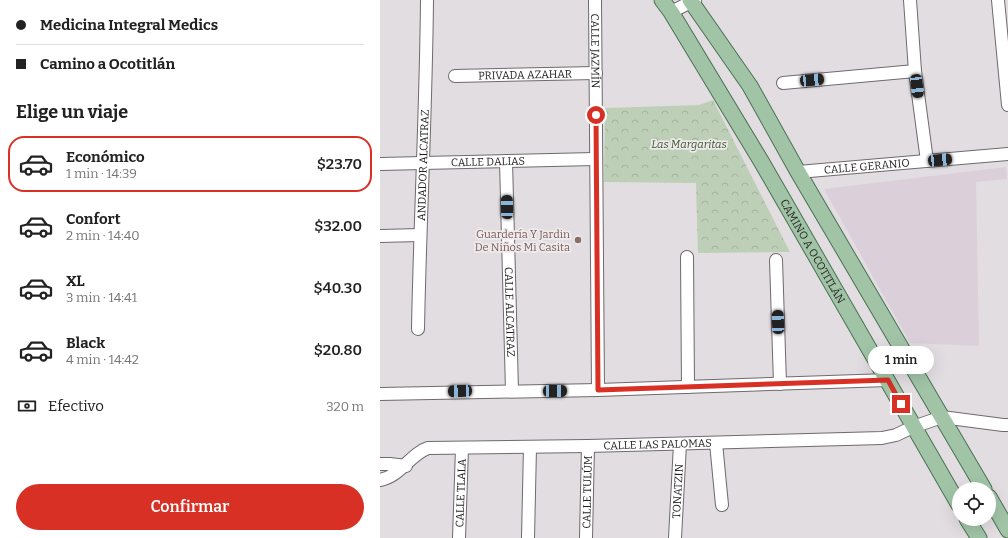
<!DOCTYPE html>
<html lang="es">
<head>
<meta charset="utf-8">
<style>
  :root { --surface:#fff; --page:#f2f2f2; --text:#222; --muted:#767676; --line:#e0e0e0; --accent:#d93025 }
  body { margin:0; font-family:Bitter,serif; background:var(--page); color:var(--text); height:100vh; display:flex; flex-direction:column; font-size:15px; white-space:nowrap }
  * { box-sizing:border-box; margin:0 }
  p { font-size:13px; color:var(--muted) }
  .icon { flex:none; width:22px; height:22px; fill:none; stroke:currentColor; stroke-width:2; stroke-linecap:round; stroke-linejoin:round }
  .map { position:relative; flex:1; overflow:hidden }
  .side { display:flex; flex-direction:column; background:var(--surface); width:380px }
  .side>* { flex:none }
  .hud { display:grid; align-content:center; height:88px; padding:0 16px; background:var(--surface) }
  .buttons { position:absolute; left:572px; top:482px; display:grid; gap:8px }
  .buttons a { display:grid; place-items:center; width:44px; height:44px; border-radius:50%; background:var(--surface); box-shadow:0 4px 16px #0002; font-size:20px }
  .end { position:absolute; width:18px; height:18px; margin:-9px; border:5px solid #d93025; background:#fff; box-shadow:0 0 0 2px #fff }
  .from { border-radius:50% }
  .bubble { position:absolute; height:28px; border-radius:14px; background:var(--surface); box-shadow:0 4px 16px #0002; font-size:13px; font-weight:600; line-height:28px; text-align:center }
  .car { position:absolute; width:12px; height:24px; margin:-12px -6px; border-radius:5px; box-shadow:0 0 3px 1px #0007; background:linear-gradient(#222 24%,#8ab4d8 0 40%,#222 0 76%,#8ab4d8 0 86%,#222 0) }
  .hud b { display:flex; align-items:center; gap:14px; height:38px; font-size:15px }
  .hud b+b { border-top:1px solid var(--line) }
  .hud i { width:10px; height:10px; background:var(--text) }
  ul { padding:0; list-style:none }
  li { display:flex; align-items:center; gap:12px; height:56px; margin:0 8px 6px; padding:0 8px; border:2px solid transparent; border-radius:16px }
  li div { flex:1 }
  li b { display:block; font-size:15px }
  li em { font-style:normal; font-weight:600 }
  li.current { border-color:var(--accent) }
  li>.icon { width:36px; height:36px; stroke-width:1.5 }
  h2 { padding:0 16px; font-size:18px; line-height:48px }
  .pay { display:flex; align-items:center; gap:10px; height:44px; padding:0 16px; font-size:15px }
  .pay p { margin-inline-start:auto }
  .cta { display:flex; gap:8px; margin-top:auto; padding:8px 16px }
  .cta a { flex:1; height:46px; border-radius:24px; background:var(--accent); color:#fff; font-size:16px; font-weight:600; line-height:46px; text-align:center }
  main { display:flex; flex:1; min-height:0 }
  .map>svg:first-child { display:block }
  .built { fill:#dbd0da }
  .park { fill:url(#park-crowns) }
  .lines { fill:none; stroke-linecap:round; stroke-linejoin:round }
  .minor-casing { stroke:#6e6a6e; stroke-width:14 }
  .major-casing { stroke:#4b7152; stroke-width:17 }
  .minor { stroke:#fff; stroke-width:12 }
  .major { stroke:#a1c4a7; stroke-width:15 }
  .route { stroke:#d93025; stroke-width:5 }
  .education-dot { fill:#8d6e63; stroke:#efeaee; stroke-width:1.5 }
  .labels { text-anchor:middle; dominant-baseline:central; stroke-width:3.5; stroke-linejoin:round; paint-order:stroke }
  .street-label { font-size:11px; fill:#211f20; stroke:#efeaee }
  .park-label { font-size:11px; font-style:italic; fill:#365726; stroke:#efeaee }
  .education-label { font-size:11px; fill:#785e54; stroke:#efeaee; text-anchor:end }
</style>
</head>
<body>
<main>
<section class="side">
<div class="hud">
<b><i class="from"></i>Medicina Integral Medics</b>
<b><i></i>Camino a Ocotitlán</b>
</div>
<h2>Elige un viaje</h2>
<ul>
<li class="current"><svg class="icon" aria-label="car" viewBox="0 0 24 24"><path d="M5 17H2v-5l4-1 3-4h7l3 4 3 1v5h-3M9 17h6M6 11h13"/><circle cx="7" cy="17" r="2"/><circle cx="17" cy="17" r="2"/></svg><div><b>Económico</b><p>1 min · 14:39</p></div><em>$23.70</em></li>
<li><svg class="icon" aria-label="car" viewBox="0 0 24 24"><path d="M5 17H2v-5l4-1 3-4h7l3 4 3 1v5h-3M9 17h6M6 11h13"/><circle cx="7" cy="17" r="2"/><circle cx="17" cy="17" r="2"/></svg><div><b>Confort</b><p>2 min · 14:40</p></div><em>$32.00</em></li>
<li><svg class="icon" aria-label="car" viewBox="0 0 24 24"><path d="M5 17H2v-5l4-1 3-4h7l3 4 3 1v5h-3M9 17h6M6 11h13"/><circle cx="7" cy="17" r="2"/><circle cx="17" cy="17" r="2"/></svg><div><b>XL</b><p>3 min · 14:41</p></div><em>$40.30</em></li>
<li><svg class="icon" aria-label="car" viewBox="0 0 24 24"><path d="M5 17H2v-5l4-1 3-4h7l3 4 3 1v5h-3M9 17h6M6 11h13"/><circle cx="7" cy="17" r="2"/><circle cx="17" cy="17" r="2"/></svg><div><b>Black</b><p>4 min · 14:42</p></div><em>$20.80</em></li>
</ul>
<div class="pay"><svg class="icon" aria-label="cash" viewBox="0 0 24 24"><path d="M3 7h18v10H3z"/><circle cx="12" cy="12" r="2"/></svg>Efectivo<p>320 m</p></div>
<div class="cta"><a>Confirmar</a></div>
</section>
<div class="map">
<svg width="628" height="538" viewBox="0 0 628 538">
  <defs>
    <pattern id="park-crowns" width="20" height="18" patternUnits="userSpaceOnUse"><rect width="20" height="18" fill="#becfb7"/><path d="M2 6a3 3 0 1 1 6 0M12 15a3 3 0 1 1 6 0" fill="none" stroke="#a3b19d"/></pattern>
  </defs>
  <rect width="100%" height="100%" fill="#e2dde1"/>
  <path class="built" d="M626 167 627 179 596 182 599 346 530 343 444 189Z"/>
  <path class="park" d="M333 100 410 252 318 253 316 183 224 182 225 108 319 105Z"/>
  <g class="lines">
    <defs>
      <g id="minor">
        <path id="s1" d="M215 0 218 390"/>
        <path d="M530 0 535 71 547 161"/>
        <path d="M618 0 628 105"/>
        <path d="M291 12 315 0"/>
        <path id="s2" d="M75 76 216 73"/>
        <path d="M403 83 535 71"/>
        <path id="s3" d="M126 161 132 391"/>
        <path id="s4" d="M0 164 215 159"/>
        <path id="s5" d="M418 172 628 154"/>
        <path d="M0 236 40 235"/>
        <path d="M307 257 308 387"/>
        <path d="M396 260 400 384"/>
        <path id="s6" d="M38 329C40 220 46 110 47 0"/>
        <path d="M0 394 218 390 508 380"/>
        <path d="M336 443 342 505"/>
        <path d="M0 464H10L26 466"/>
        <path id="s7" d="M0 480C21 476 30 454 48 448L208 446 502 438 516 435 533 427 562 417 623 425H628"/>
        <path id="s8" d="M79 538 82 448"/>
        <path d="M148 538 150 447"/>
        <path id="s9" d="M206 538 208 446"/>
        <path id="s10" d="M295 538 300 444"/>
      </g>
      <g id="major">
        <path id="s11" d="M282 0 291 12 381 161 579 505"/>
        <path d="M310 0 370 86 418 172 604 489"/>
        <path d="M609 497 628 530"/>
        <path d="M587 519 599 538"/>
      </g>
    </defs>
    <use href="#minor" class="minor-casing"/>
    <use href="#major" class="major-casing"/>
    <use href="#minor" class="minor"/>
    <use href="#major" class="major"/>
  </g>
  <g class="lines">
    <path class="route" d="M216 115 218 390 508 380 521 404"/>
  </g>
  <circle class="education-dot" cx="198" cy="240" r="4"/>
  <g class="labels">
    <g class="street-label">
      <text stroke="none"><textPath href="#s1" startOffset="51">CALLE JAZMÍN</textPath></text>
      <text stroke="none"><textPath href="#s2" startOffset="70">PRIVADA AZAHAR</textPath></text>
      <text stroke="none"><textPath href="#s4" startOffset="108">CALLE DALIAS</textPath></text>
      <text stroke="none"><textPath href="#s6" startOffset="164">ANDADOR ALCATRAZ</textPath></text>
      <text stroke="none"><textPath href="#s5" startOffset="69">CALLE GERANIO</textPath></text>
      <text stroke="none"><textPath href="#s11" startOffset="293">CAMINO A OCOTITLÁN</textPath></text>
      <text stroke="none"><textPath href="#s3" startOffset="151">CALLE ALCATRAZ</textPath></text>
      <text stroke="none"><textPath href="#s7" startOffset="288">CALLE LAS PALOMAS</textPath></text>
      <text stroke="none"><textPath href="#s10" startOffset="47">TONATZIN</textPath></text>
      <text stroke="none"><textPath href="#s9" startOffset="46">CALLE TULÚM</textPath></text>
      <text stroke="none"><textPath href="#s8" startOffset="45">CALLE TLALA</textPath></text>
    </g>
    <g class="park-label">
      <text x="309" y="144">Las Margaritas</text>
    </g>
    <g class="education-label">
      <text x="190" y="234">Guardería Y Jardin<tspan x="190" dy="13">De Niños Mi Casita</tspan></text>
    </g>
  </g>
</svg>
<div class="buttons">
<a><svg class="icon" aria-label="locate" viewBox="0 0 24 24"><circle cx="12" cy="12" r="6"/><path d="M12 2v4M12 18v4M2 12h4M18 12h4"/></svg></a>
</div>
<i class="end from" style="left:216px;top:115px"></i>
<i class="end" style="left:521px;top:404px"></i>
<div class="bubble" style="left:488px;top:346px;width:66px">1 min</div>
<i class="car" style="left:432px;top:80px;rotate:85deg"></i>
<i class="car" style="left:537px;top:86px;rotate:173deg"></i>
<i class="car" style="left:560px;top:160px;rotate:85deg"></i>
<i class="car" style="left:127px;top:207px;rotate:359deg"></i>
<i class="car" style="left:398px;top:322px;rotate:358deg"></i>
<i class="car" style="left:80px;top:391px;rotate:268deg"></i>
<i class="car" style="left:175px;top:391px;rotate:89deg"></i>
</div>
</main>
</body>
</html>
